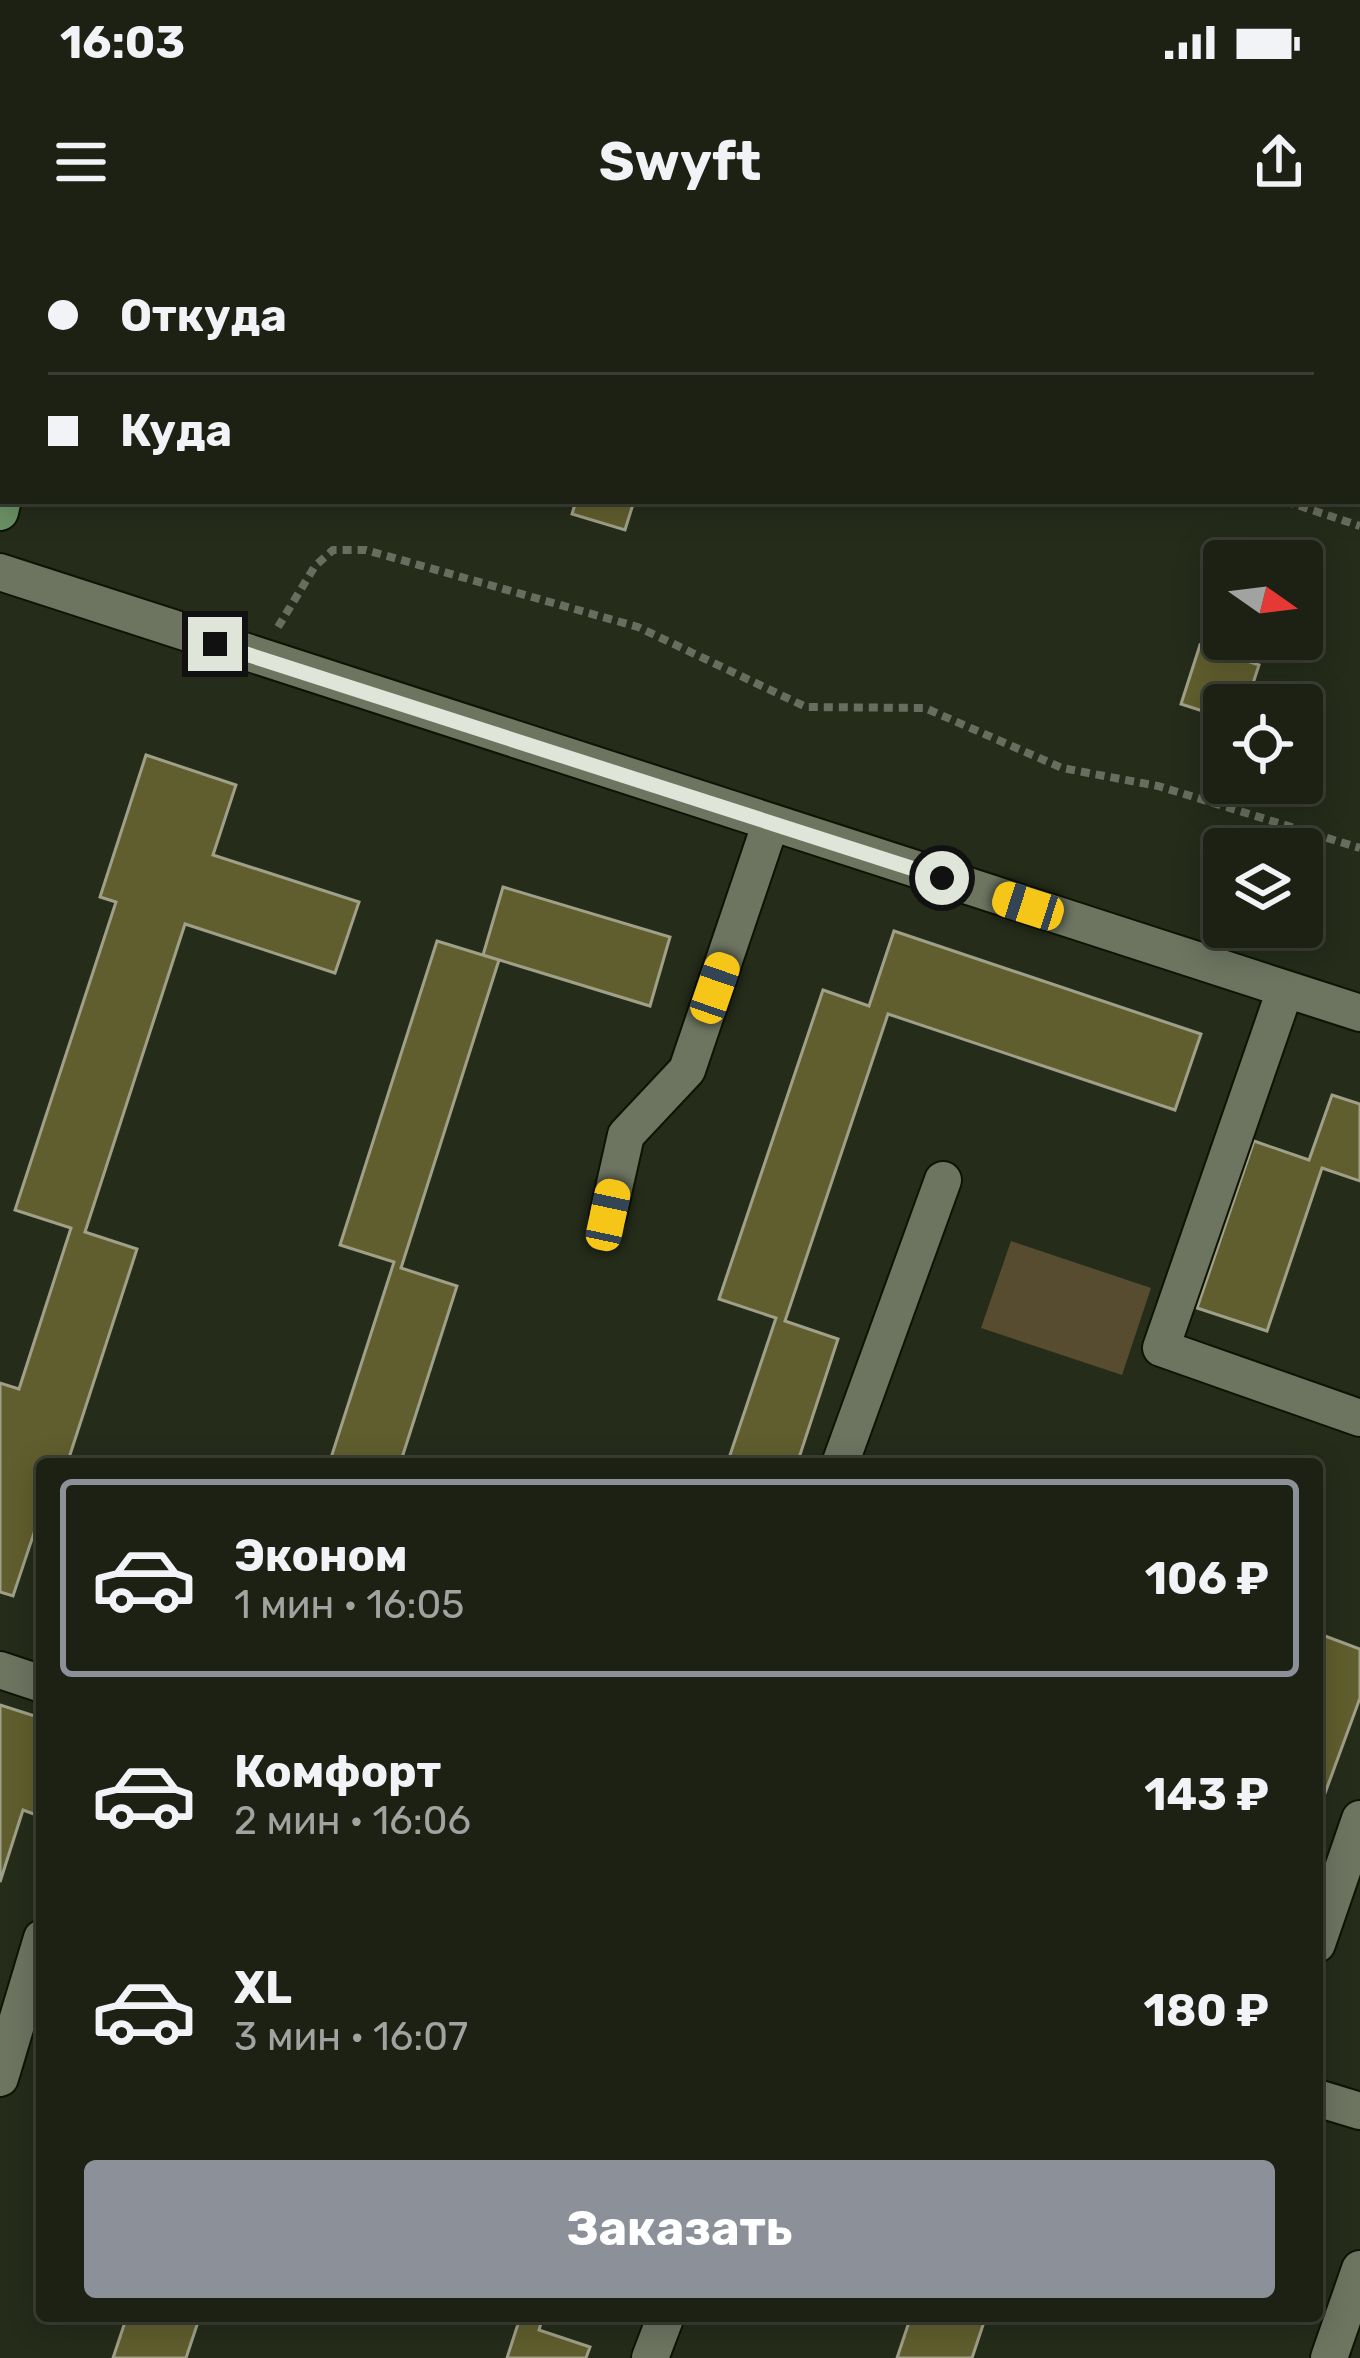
<!DOCTYPE html>
<html lang="ru">
<head>
<meta charset="utf-8">
<style>
  :root { --surface:#1c2114; --page:#25291d; --text:#f1f3f6; --muted:#a0a3a0; --line:#3a3e34; --accent:#8c9099 }
  body { margin:0; font-family:Rubik,sans-serif; background:var(--page); color:var(--text); height:100vh; display:flex; flex-direction:column; font-size:45px; white-space:nowrap }
  * { box-sizing:border-box; margin:0 }
  p { font-size:39px; color:var(--muted) }
  .icon { flex:none; width:66px; height:66px; fill:none; stroke:currentColor; stroke-width:2; stroke-linecap:round; stroke-linejoin:round }
  .map { position:relative; flex:1; overflow:hidden }
  .details { position:absolute; left:36px; top:1218px; width:1287px; height:864px; display:flex; flex-direction:column; background:var(--surface); border-radius:12px; box-shadow:0 6px 30px #0003,0 0 0 3px var(--line) }
  .details>* { flex:none }
  .hud { position:absolute; left:0px; top:0px; width:1362px; height:264px; box-shadow:0 6px 30px #0003,0 0 0 3px var(--line); display:grid; align-content:center; height:264px; padding:0 48px; background:var(--surface) }
  .needle { width:78px; rotate:104deg }
  .fabs { position:absolute; left:1203px; top:300px; display:grid; gap:24px }
  .fabs a { display:grid; place-items:center; width:120px; height:120px; border-radius:12px; background:var(--surface); box-shadow:0 6px 30px #0003,0 0 0 3px var(--line); font-size:60px }
  .end { position:absolute; width:54px; height:54px; margin:-27px; border:15px solid #e0e5da; background:#111; box-shadow:0 0 0 6px #111 }
  .from { border-radius:50% }
  .car { position:absolute; width:36px; height:72px; margin:-36px -18px; border-radius:15px; box-shadow:0 0 9px 3px #0007; background:linear-gradient(#f5c518 24%,#345 0 40%,#f5c518 0 76%,#345 0 86%,#f5c518 0) }
  .hud b { display:flex; align-items:center; gap:42px; height:114px; font-size:45px }
  .hud b+b { border-top:3px solid var(--line) }
  .hud i { width:30px; height:30px; background:var(--text) }
  ul { padding:21px 0 0; list-style:none }
  li { display:flex; align-items:center; gap:36px; height:198px; margin:0 24px 18px; padding:0 24px; border:6px solid transparent; border-radius:12px }
  li div { flex:1 }
  li b { display:block; font-size:45px }
  li em { font-style:normal; font-weight:700 }
  li.selected { border-color:var(--accent) }
  li>.icon { width:108px; height:108px; stroke-width:1.5 }
  .cta { display:flex; gap:24px; margin-top:auto; padding:24px 48px }
  .cta a { flex:1; height:138px; border-radius:12px; background:var(--accent); color:#fff; font-size:48px; font-weight:700; line-height:138px; text-align:center }
  .status { display:flex; justify-content:space-between; align-items:center; height:84px; padding:0 60px; background:var(--surface); direction:ltr }
  .status svg { height:33px; fill:currentColor }
  header { display:flex; justify-content:space-between; align-items:center; height:156px; padding:0 48px; background:var(--surface); font-size:54px; font-weight:700 }
  .map>svg:first-child { display:block }
  .green { fill:#574c30 }
  .building { fill:#605e2e; stroke:#a0a089; stroke-width:3 }
  .lines { fill:none; stroke-linecap:round; stroke-linejoin:round }
  .minor-casing { stroke:#0e1404; stroke-width:40 }
  .major-casing { stroke:#0e1404; stroke-width:40 }
  .path { stroke:#686e5f; stroke-width:8; stroke-dasharray:9 6; stroke-linecap:butt }
  .minor { stroke:#6d7561; stroke-width:36 }
  .major { stroke:#6b9065; stroke-width:36 }
  .route { stroke:#e0e5da; stroke-width:15 }
</style>
</head>
<body>
<div class="status"><b>16:03</b><svg viewBox="0 0 49 12"><path d="M0 12V9h3v3zM5 12V6h3v6zM10 12V3h3v9zM15 12V0h3v12zM26 1h20v11H26zM47 4h2v5h-2z"/></svg></div>
<header><svg class="icon" aria-label="menu" viewBox="0 0 24 24"><path d="M4 6h16M4 12h16M4 18h16"/></svg>Swyft<svg class="icon" aria-label="share" viewBox="0 0 24 24"><path d="M12 15V3M7 8l5-5 5 5M5 13v7h14v-7"/></svg></header>
<div class="map">
<svg width="1360" height="2118" viewBox="0 0 1360 2118">
  <rect width="100%" height="100%" fill="#252c1a"/>
  <path class="green" d="M1011 1001 1151 1048 1122 1135 981 1088Z"/>
  <path class="building" d="M576 261H634L625 290 572 274Z
    M1200 405 1259 425 1246 465H1224V478L1181 464Z
    M146 515 236 545 213 615 359 662 335 733 185 684 85 992 137 1009 67 1224H42V1283L38 1281 13 1356 0 1352V1143L19 1149 71 988 15 970 116 662 100 657Z
    M503 647 670 697 650 766 483 715Z
    M894 691 1201 794 1175 870 888 774 785 1081 838 1099 797 1224H727L776 1078 719 1059 823 750 869 766Z
    M437 701 499 720 401 1028 457 1046 400 1224H329L394 1022 340 1005Z
    M1332 855 1360 864V941L1322 928 1267 1091 1197 1068 1254 901 1309 920Z
    M1317 1393 1360 1409V1458L1317 1575Z
    M0 1465 41 1478 37 1490 42 1491V1577L23 1570 0 1642Z
    M127 2076H200L186 2118H113Z
    M493 2076H543L539 2090 590 2107 586 2118H507L518 2084Z
    M911 2076H986L972 2118H897Z"/>
  <g class="lines">
    <defs>
      <path id="minor" d="M0 332 1360 773
        M1285 750 1161 1108 1360 1178
        M608 975 626 895 687 830 771 582
        M840 1224 943 940
        M0 1430 42 1444
        M1317 1704 1360 1579
        M0 1838 42 1698
        M1317 1858 1360 1871
        M650 2118 666 2076
        M1329 2118 1360 2029"/>
      <path id="major" d="M64 3 65 0
        M0 272 3 259"/>
    </defs>
    <use href="#minor" class="minor-casing"/>
    <use href="#major" class="major-casing"/>
    <path class="path" d="M510 0 518 3
      M127 3V0
      M1285 261 1360 286
      M278 387 315 326 333 310H366L638 387 806 467 925 468 1062 528 1158 546 1360 608"/>
    <use href="#minor" class="minor"/>
    <use href="#major" class="major"/>
  </g>
  <g class="lines">
    <path class="route" d="M215 404 942 638"/>
  </g>
</svg>
<div class="fabs">
<a><svg class="needle" viewBox="-14 -14 28 28"><path d="M0-13l5 13h-10z" fill="#e53935"/><path d="M0 13l5-13h-10z" fill="#a0a3a0"/></svg></a>
<a><svg class="icon" aria-label="locate" viewBox="0 0 24 24"><circle cx="12" cy="12" r="6"/><path d="M12 2v4M12 18v4M2 12h4M18 12h4"/></svg></a>
<a><svg class="icon" aria-label="layers" viewBox="0 0 24 24"><path d="M12 4l9 5-9 5-9-5zM3 14l9 5 9-5"/></svg></a>
</div>
<i class="end from" style="left:942px;top:638px"></i>
<i class="end" style="left:215px;top:404px"></i>
<i class="car" style="left:1028px;top:666px;rotate:288deg"></i>
<i class="car" style="left:715px;top:748px;rotate:19deg"></i>
<i class="car" style="left:608px;top:975px;rotate:12deg"></i>
<div class="hud">
<b><i class="from"></i>Откуда</b>
<b><i></i>Куда</b>
</div>
<section class="details">
<ul>
<li class="selected"><svg class="icon" aria-label="car" viewBox="0 0 24 24"><path d="M5 17H2v-5l4-1 3-4h7l3 4 3 1v5h-3M9 17h6M6 11h13"/><circle cx="7" cy="17" r="2"/><circle cx="17" cy="17" r="2"/></svg><div><b>Эконом</b><p>1 мин · 16:05</p></div><em>106 ₽</em></li>
<li><svg class="icon" aria-label="car" viewBox="0 0 24 24"><path d="M5 17H2v-5l4-1 3-4h7l3 4 3 1v5h-3M9 17h6M6 11h13"/><circle cx="7" cy="17" r="2"/><circle cx="17" cy="17" r="2"/></svg><div><b>Комфорт</b><p>2 мин · 16:06</p></div><em>143 ₽</em></li>
<li><svg class="icon" aria-label="car" viewBox="0 0 24 24"><path d="M5 17H2v-5l4-1 3-4h7l3 4 3 1v5h-3M9 17h6M6 11h13"/><circle cx="7" cy="17" r="2"/><circle cx="17" cy="17" r="2"/></svg><div><b>XL</b><p>3 мин · 16:07</p></div><em>180 ₽</em></li>
</ul>
<div class="cta"><a>Заказать</a></div>
</section>
</div>
</body>
</html>
